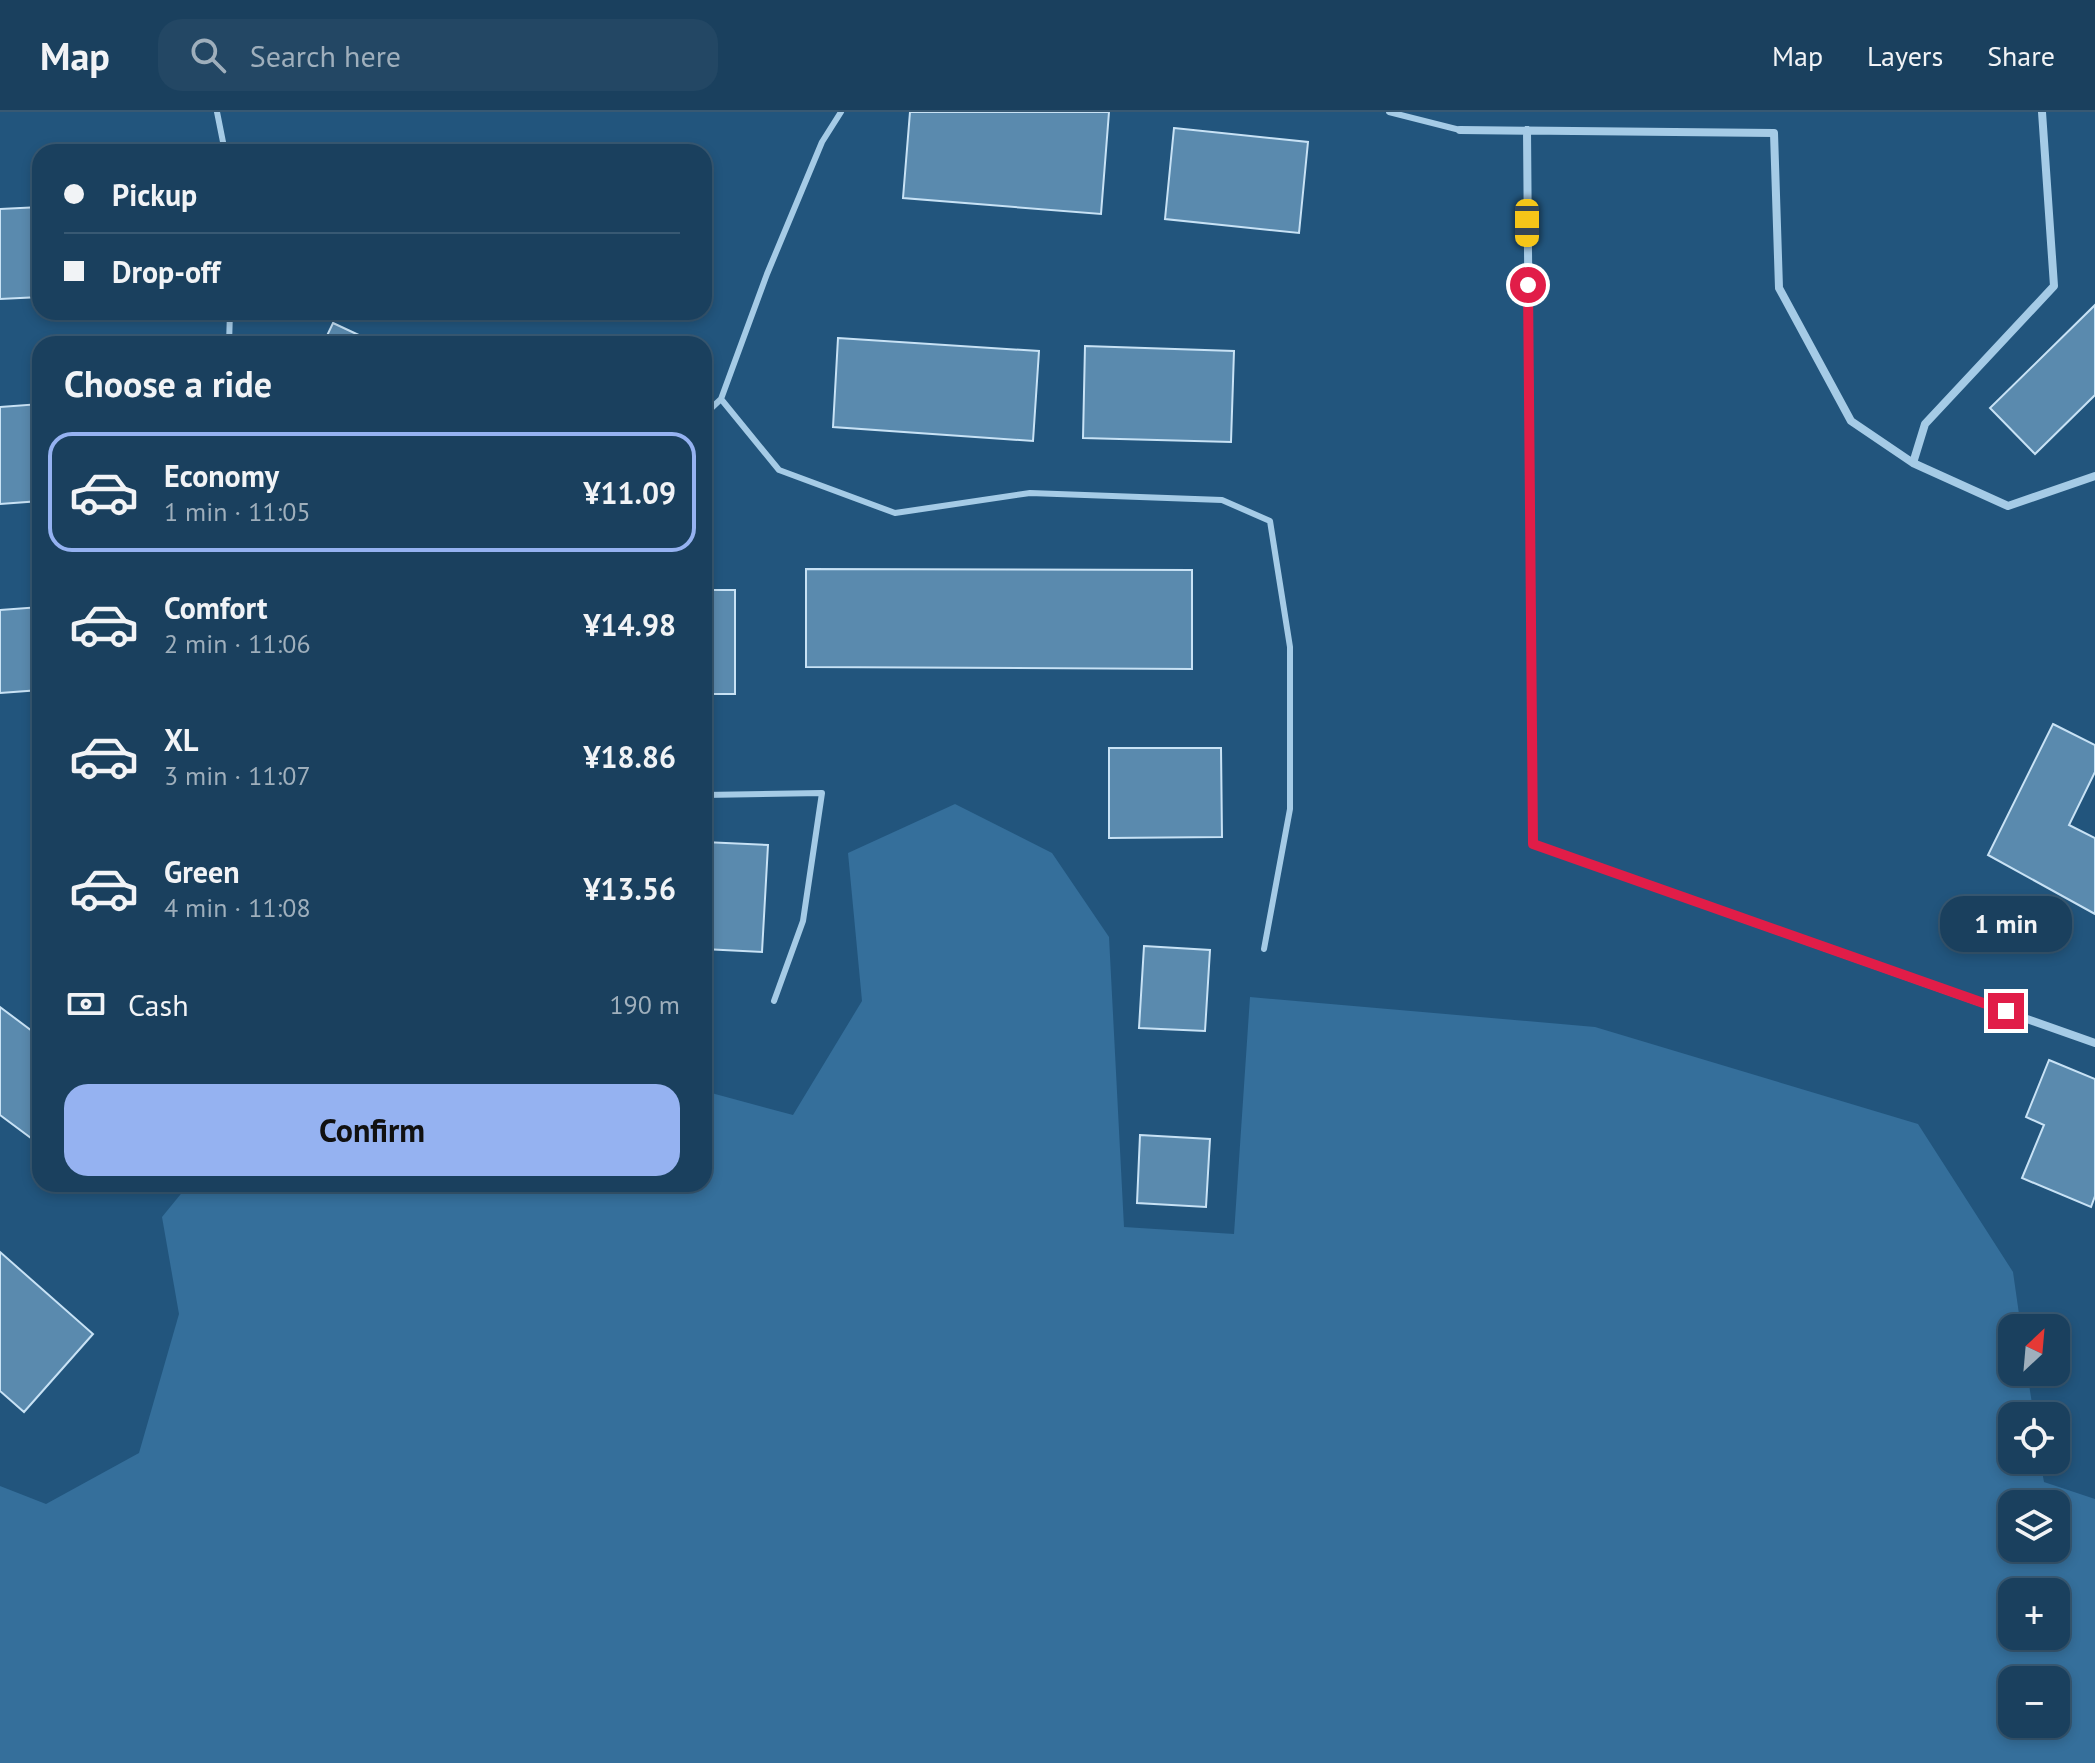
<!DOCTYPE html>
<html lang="en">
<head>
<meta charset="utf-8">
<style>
  :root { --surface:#1a405e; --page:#234764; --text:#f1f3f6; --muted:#9fafbc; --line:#385973; --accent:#95b2f1 }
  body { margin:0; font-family:"PT Sans",sans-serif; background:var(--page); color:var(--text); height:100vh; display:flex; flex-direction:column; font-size:30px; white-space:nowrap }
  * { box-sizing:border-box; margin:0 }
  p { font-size:26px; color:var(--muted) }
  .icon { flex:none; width:44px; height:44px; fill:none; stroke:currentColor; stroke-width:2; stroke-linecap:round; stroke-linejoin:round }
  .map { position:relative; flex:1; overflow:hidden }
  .details { position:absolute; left:32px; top:224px; width:680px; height:856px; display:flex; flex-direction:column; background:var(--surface); border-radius:24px; box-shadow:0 4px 12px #0003,0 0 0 2px var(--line) }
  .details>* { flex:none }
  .guide { position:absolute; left:32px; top:32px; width:680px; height:176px; border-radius:24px; box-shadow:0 4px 12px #0003,0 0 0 2px var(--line); display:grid; align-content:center; height:176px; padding:0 32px; background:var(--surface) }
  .needle { width:52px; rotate:26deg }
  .controls { position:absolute; left:1998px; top:1202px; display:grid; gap:16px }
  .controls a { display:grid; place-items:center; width:72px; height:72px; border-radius:16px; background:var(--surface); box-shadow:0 4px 12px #0003,0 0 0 2px var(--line); font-size:40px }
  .end { position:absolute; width:36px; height:36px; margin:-18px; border:10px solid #e11d48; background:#fff; box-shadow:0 0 0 4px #fff }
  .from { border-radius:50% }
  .bubble { position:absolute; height:56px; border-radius:24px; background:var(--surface); box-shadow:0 4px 12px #0003,0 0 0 2px var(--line); font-size:26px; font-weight:700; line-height:56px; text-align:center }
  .car { position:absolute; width:24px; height:48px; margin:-24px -12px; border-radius:10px; box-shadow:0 0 6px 2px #0007; background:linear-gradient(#f5c518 24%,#345 0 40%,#f5c518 0 76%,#345 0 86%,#f5c518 0) }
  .guide b { display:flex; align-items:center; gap:28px; height:76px; font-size:30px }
  .guide b+b { border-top:2px solid var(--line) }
  .guide i { width:20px; height:20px; background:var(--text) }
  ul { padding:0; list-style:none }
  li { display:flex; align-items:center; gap:24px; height:120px; margin:0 16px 12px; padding:0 16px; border:4px solid transparent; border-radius:24px }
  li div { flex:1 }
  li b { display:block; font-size:30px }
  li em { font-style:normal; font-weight:700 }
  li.current { border-color:var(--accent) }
  li>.icon { width:72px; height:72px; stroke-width:1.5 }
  h2 { padding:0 32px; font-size:36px; line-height:96px }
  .pay { display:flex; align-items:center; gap:20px; height:88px; padding:0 32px; font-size:30px }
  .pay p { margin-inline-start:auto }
  .primary-button { display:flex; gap:16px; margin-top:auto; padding:16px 32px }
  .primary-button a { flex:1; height:92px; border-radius:24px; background:var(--accent); color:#111; font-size:32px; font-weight:700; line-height:92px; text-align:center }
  header { display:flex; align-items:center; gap:48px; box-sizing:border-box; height:112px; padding:0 40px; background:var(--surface); border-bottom:2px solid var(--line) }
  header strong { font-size:38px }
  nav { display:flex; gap:44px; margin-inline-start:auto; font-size:28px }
  .search { width:560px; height:72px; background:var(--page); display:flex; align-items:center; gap:20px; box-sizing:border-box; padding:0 28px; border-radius:24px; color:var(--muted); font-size:30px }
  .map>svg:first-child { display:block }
  .green { fill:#356f9b; fill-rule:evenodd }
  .building { fill:#5a8aae; stroke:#c8e2f5; stroke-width:2 }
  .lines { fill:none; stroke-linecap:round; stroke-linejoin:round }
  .lane { stroke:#a5cbe6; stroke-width:6 }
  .street { stroke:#a5cbe6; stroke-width:8 }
  .route { stroke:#e11d48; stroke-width:10 }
</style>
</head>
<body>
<header>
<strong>Map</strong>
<div class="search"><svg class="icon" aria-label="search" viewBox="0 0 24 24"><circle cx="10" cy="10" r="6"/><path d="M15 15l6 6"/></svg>Search here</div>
<nav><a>Map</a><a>Layers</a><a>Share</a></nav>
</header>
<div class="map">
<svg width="2095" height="1651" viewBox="0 0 2095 1651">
  <rect width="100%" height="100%" fill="#22557d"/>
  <path class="green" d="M955 692 1052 741 1109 825 1124 1115 1234 1122 1250 885 1595 915 1918 1012 2013 1160 2021 1216H2012V1260H2027L2034 1304H2012V1348H2040L2044 1370 2095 1387V1651H0V1374L46 1392 139 1341 179 1202 162 1105 189 1072H704V979L793 1003 862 889 848 741ZM2012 1392H2056V1436H2012ZM2012 1480H2056V1524H2012ZM2012 1568H2056V1612H2012Z"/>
  <path class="building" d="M910 0H1109L1101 102 903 86Z
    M1174 16 1308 30 1299 121 1165 107Z
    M40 95V185L0 187V97Z
    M2095 193V283L2035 342 1990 296Z
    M333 211 378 232H323Z
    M838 226 1039 239 1033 329 833 315Z
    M1085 234 1234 239 1231 330 1083 326Z
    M40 292V389L0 392V295Z
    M806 457 1192 458V557L806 555Z
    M704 478H735V582H704Z
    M40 495V578L0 581V498Z
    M2053 612 2095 633V660L2069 713 2095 726V802L1988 743Z
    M1109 636H1221L1222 725 1109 726Z
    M704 730 768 733 762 840 704 837Z
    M1144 834 1210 838 1205 919 1139 916Z
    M0 895 40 925 39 1032 0 1003Z
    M2049 948 2095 967V1084L2091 1095 2022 1066 2044 1013 2026 1005Z
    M1140 1023 1210 1027 1206 1095 1137 1091Z
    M0 1140 93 1222 24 1300 0 1279Z"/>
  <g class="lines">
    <path class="lane" d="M217 0 225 40
      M1389 0 1460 18
      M229 232 230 200
      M721 287 779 358 895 401 1030 381 1222 388 1270 409 1290 535V697L1264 837
      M704 303 721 287 767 162 822 30 841 0
      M704 683 822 681 803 809 774 889"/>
    <path class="street" d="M2042 0 2054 174 1925 312 1913 351 2008 394 2095 364
      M1460 18 1774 21 1779 176 1851 309 1913 351
      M1527 18 1533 732 2095 931"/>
  </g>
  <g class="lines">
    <path class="route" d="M1528 173 1533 732 2006 899"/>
  </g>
</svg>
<div class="controls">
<a><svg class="needle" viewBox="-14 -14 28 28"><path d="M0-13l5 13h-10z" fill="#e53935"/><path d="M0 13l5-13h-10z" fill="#9fafbc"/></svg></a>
<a><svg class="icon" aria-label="locate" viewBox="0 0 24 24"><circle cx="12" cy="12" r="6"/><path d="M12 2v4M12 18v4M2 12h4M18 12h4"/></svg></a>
<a><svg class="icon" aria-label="layers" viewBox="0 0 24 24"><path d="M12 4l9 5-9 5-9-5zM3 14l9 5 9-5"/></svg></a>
<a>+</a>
<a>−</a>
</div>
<i class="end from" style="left:1528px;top:173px"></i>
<i class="end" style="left:2006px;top:899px"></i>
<div class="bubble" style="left:1940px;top:784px;width:132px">1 min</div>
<i class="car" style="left:1527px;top:111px;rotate:180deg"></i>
<div class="guide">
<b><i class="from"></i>Pickup</b>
<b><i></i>Drop-off</b>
</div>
<section class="details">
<h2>Choose a ride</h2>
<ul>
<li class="current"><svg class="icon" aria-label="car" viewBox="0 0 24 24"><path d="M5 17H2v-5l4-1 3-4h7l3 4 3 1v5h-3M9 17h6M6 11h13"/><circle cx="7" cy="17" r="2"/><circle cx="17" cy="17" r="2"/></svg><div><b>Economy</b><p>1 min · 11:05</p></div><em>¥11.09</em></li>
<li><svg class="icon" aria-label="car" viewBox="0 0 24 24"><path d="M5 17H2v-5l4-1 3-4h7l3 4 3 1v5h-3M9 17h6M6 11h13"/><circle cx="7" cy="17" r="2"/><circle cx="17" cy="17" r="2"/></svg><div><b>Comfort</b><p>2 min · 11:06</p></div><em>¥14.98</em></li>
<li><svg class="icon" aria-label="car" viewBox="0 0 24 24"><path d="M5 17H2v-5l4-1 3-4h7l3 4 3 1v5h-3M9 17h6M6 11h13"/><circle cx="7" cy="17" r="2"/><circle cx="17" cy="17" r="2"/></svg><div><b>XL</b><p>3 min · 11:07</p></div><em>¥18.86</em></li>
<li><svg class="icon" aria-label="car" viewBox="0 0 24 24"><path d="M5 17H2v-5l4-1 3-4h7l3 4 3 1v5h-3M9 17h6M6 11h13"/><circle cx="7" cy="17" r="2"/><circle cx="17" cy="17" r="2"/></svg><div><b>Green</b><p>4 min · 11:08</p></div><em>¥13.56</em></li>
</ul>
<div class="pay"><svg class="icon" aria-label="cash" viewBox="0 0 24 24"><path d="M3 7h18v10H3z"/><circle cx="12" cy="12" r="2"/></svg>Cash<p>190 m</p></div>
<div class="primary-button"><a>Confirm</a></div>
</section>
</div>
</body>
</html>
